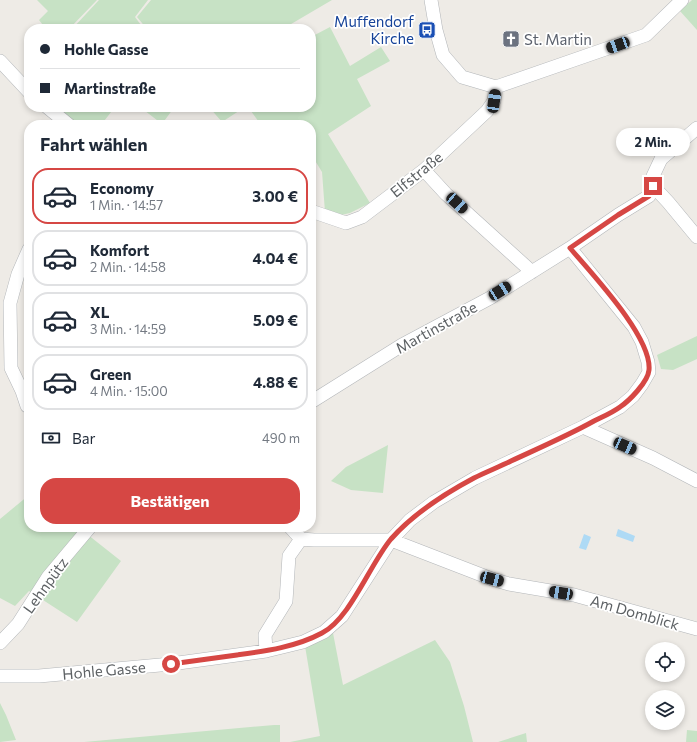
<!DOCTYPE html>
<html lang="de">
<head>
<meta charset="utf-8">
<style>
  :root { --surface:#fff; --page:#f2f2f3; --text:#1f2937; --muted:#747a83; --line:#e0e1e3; --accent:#d64744 }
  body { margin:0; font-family:Commissioner,sans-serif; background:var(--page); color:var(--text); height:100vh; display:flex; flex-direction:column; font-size:15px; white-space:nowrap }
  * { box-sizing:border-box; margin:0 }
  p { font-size:13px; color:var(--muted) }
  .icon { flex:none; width:22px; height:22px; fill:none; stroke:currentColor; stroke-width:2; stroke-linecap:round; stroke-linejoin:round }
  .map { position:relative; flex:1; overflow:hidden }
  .drawer { position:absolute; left:24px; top:120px; width:292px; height:412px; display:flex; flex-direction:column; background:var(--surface); border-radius:16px; box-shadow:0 2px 6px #0003 }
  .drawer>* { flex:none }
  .banner { position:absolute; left:24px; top:24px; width:292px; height:88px; border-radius:16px; box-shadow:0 2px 6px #0003; display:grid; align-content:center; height:88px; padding:0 16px; background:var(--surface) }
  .controls { position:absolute; left:645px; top:642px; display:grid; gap:8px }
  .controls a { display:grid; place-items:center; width:40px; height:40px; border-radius:50%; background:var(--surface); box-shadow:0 2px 6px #0003; font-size:20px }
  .end { position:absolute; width:18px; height:18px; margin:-9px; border:5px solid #d64744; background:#fff; box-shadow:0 0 0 2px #fff }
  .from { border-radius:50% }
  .bubble { position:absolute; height:28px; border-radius:14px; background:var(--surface); box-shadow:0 2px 6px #0003; font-size:13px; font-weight:700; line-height:28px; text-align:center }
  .car { position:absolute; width:12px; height:24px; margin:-12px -6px; border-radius:5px; box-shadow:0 0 3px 1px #0007; background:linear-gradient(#222 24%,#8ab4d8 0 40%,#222 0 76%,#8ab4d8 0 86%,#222 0) }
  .banner b { display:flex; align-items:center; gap:14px; height:38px; font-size:15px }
  .banner b+b { border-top:1px solid var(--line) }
  .banner i { width:10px; height:10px; background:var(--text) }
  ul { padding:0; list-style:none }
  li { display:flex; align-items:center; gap:12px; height:56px; margin:0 8px 6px; padding:0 8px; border:2px solid var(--line); border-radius:16px }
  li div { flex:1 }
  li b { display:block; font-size:15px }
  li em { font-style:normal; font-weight:700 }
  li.active { border-color:var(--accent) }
  li>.icon { width:36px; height:36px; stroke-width:1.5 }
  h2 { padding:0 16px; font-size:18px; line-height:48px }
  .pay { display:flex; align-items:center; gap:10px; height:44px; padding:0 16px; font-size:15px }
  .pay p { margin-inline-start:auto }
  .action { display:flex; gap:8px; margin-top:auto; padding:8px 16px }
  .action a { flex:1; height:46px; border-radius:16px; background:var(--accent); color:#fff; font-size:16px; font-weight:700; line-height:46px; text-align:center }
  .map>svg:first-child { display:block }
  .green { fill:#c7e2c5 }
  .water { fill:#aedaf5 }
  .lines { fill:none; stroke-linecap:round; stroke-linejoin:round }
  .minor-casing { stroke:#b3b6b9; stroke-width:14 }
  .minor { stroke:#fff; stroke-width:13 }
  .route { stroke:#d64744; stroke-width:5 }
  .labels { text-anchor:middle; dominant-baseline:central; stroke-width:3.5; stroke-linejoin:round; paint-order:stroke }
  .transit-label { font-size:15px; fill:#164399; stroke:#fff; text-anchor:end }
  .worship-label { font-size:15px; fill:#5b616d; stroke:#fff; text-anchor:start }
  .street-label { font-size:15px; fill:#5d6164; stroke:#fff }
</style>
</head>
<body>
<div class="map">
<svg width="697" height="742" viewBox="0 0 697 742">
  <rect width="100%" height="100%" fill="#eeebe6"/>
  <path class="green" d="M37 0H97L69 29H46L39 20 48 11Z
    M99 0H148L135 17 144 29H72Z
    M151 0H332L286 27 287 29H147L137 17Z
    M692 0H697V30L680 11Z
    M330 27 350 66 381 47 390 61 357 79 371 106 328 134 370 203 350 213 337 216 325 212 322 172 311 154V125H261L248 107H311V37Z
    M63 107H115L101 125H76L59 111Z
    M140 107H202L199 109H173L162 124Z
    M209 107H245L222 122Z
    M697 336V359L673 370 661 369 657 355Z
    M388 445 383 493 351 490 331 481 346 467Z
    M29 495V527H78L121 561 77 622 29 591 15 606 0 598V519Z
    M333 633 343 685 435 640 450 662 464 706 473 742H290L320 736 305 646 323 640Z
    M0 703 6 715 16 740 0 742Z
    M280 725V742H84L274 725Z
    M687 730 697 731V742H686Z
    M526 733 527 742H498Z"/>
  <path class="water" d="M618 529 635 536 633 542 616 536Z
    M584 534 591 537 586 550 579 548Z"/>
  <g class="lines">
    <defs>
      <path id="minor" d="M431 0 436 30 443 55 462 77 496 87 646 35 682 0
        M0 61 29 92
        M47 107 69 125
        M424 170 446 194 532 272
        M653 186 668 202 697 237
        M311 211 346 223 362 217 424 170 487 111 494 101 496 87
        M311 402 402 345 490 298 570 248 618 215 649 196 653 186V176L661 159 697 128
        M27 406 22 391 11 368 10 303 18 274 29 249
        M583 427 653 458 697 481
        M290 527 301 539
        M0 643 18 624 48 577 90 527
        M266 651 265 635 286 601 289 556 301 539 314 540H391L492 579 509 584 574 595 697 629
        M0 676H39L171 664 266 651 303 642 324 632 342 616 391 540 410 520 434 502 475 478 583 427 620 407 633 396 642 384 649 372 648 362 642 342 634 327 570 248"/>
    </defs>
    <use href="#minor" class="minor-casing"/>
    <use href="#minor" class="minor"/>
  </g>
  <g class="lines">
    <path class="route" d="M171 664C193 661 215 658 237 655 266 651 296 647 322 633 350 619 370 564 391 539 414 513 444 494 474 478 486 472 499 467 511 461 539 448 567 436 594 421 602 417 612 413 620 407 629 401 648 382 649 370 652 337 592 274 570 248L618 215 649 196 653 186"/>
  </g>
  <defs>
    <symbol id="bus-square" viewBox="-11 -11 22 22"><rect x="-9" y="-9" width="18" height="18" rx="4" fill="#1a4fb4" stroke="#fff"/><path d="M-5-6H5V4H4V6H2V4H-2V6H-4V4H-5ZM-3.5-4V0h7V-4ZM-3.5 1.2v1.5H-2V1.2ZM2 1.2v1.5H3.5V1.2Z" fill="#fff"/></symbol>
    <symbol id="church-square" viewBox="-11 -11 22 22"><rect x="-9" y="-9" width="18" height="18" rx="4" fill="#6b7280" stroke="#fff"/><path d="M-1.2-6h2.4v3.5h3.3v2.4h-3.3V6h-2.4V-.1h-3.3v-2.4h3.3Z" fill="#fff"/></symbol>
  </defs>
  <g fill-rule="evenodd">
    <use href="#bus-square" x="417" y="20" width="20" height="20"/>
    <use href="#church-square" x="501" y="29" width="20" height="20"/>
  </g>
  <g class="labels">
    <g class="transit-label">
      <text x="414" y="21">Muffendorf<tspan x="414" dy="17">Kirche</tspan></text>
    </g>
    <g class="worship-label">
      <text x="524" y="39">St. Martin</text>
    </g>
    <g class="street-label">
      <text transform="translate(416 174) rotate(-39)">Elfstraße</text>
      <text transform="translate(436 327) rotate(-29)">Martinstraße</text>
      <text transform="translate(45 585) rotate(-54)">Lehnpütz</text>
      <text transform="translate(635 612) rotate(16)">Am Domblick</text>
      <text transform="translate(104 670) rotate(-5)">Hohle Gasse</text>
    </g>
  </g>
</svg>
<div class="controls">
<a><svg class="icon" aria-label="locate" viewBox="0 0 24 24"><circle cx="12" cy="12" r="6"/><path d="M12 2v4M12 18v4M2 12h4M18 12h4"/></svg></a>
<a><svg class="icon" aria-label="layers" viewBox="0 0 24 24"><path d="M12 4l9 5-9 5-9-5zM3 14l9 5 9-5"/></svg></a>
</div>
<i class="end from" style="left:171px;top:664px"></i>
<i class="end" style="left:653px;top:186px"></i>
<div class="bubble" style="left:616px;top:128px;width:74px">2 Min.</div>
<i class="car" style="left:618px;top:45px;rotate:250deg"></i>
<i class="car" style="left:494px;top:101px;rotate:8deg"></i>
<i class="car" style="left:457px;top:203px;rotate:132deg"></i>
<i class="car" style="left:500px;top:291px;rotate:58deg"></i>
<i class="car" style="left:625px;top:446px;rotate:114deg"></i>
<i class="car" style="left:492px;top:579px;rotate:105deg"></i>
<i class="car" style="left:561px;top:593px;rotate:279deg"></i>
<div class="banner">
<b><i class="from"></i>Hohle Gasse</b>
<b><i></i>Martinstraße</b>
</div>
<section class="drawer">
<h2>Fahrt wählen</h2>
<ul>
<li class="active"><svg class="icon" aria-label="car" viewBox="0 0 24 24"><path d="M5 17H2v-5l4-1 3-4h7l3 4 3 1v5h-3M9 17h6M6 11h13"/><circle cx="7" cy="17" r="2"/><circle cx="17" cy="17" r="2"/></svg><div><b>Economy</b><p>1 Min. · 14:57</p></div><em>3.00 €</em></li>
<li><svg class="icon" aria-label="car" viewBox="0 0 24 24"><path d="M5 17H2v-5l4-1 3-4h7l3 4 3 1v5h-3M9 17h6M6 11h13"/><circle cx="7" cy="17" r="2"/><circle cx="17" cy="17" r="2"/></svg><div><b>Komfort</b><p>2 Min. · 14:58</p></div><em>4.04 €</em></li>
<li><svg class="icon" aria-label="car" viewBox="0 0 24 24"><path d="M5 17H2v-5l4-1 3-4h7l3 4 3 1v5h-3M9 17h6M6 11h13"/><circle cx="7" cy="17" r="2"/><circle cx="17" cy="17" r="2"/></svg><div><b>XL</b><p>3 Min. · 14:59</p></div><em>5.09 €</em></li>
<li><svg class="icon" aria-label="car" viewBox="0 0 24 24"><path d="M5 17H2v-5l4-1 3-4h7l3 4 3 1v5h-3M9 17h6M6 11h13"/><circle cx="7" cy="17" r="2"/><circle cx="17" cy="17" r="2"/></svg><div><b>Green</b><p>4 Min. · 15:00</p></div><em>4.88 €</em></li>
</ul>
<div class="pay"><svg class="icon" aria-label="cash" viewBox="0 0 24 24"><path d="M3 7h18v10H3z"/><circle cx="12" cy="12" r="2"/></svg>Bar<p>490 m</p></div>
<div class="action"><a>Bestätigen</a></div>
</section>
</div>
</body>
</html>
